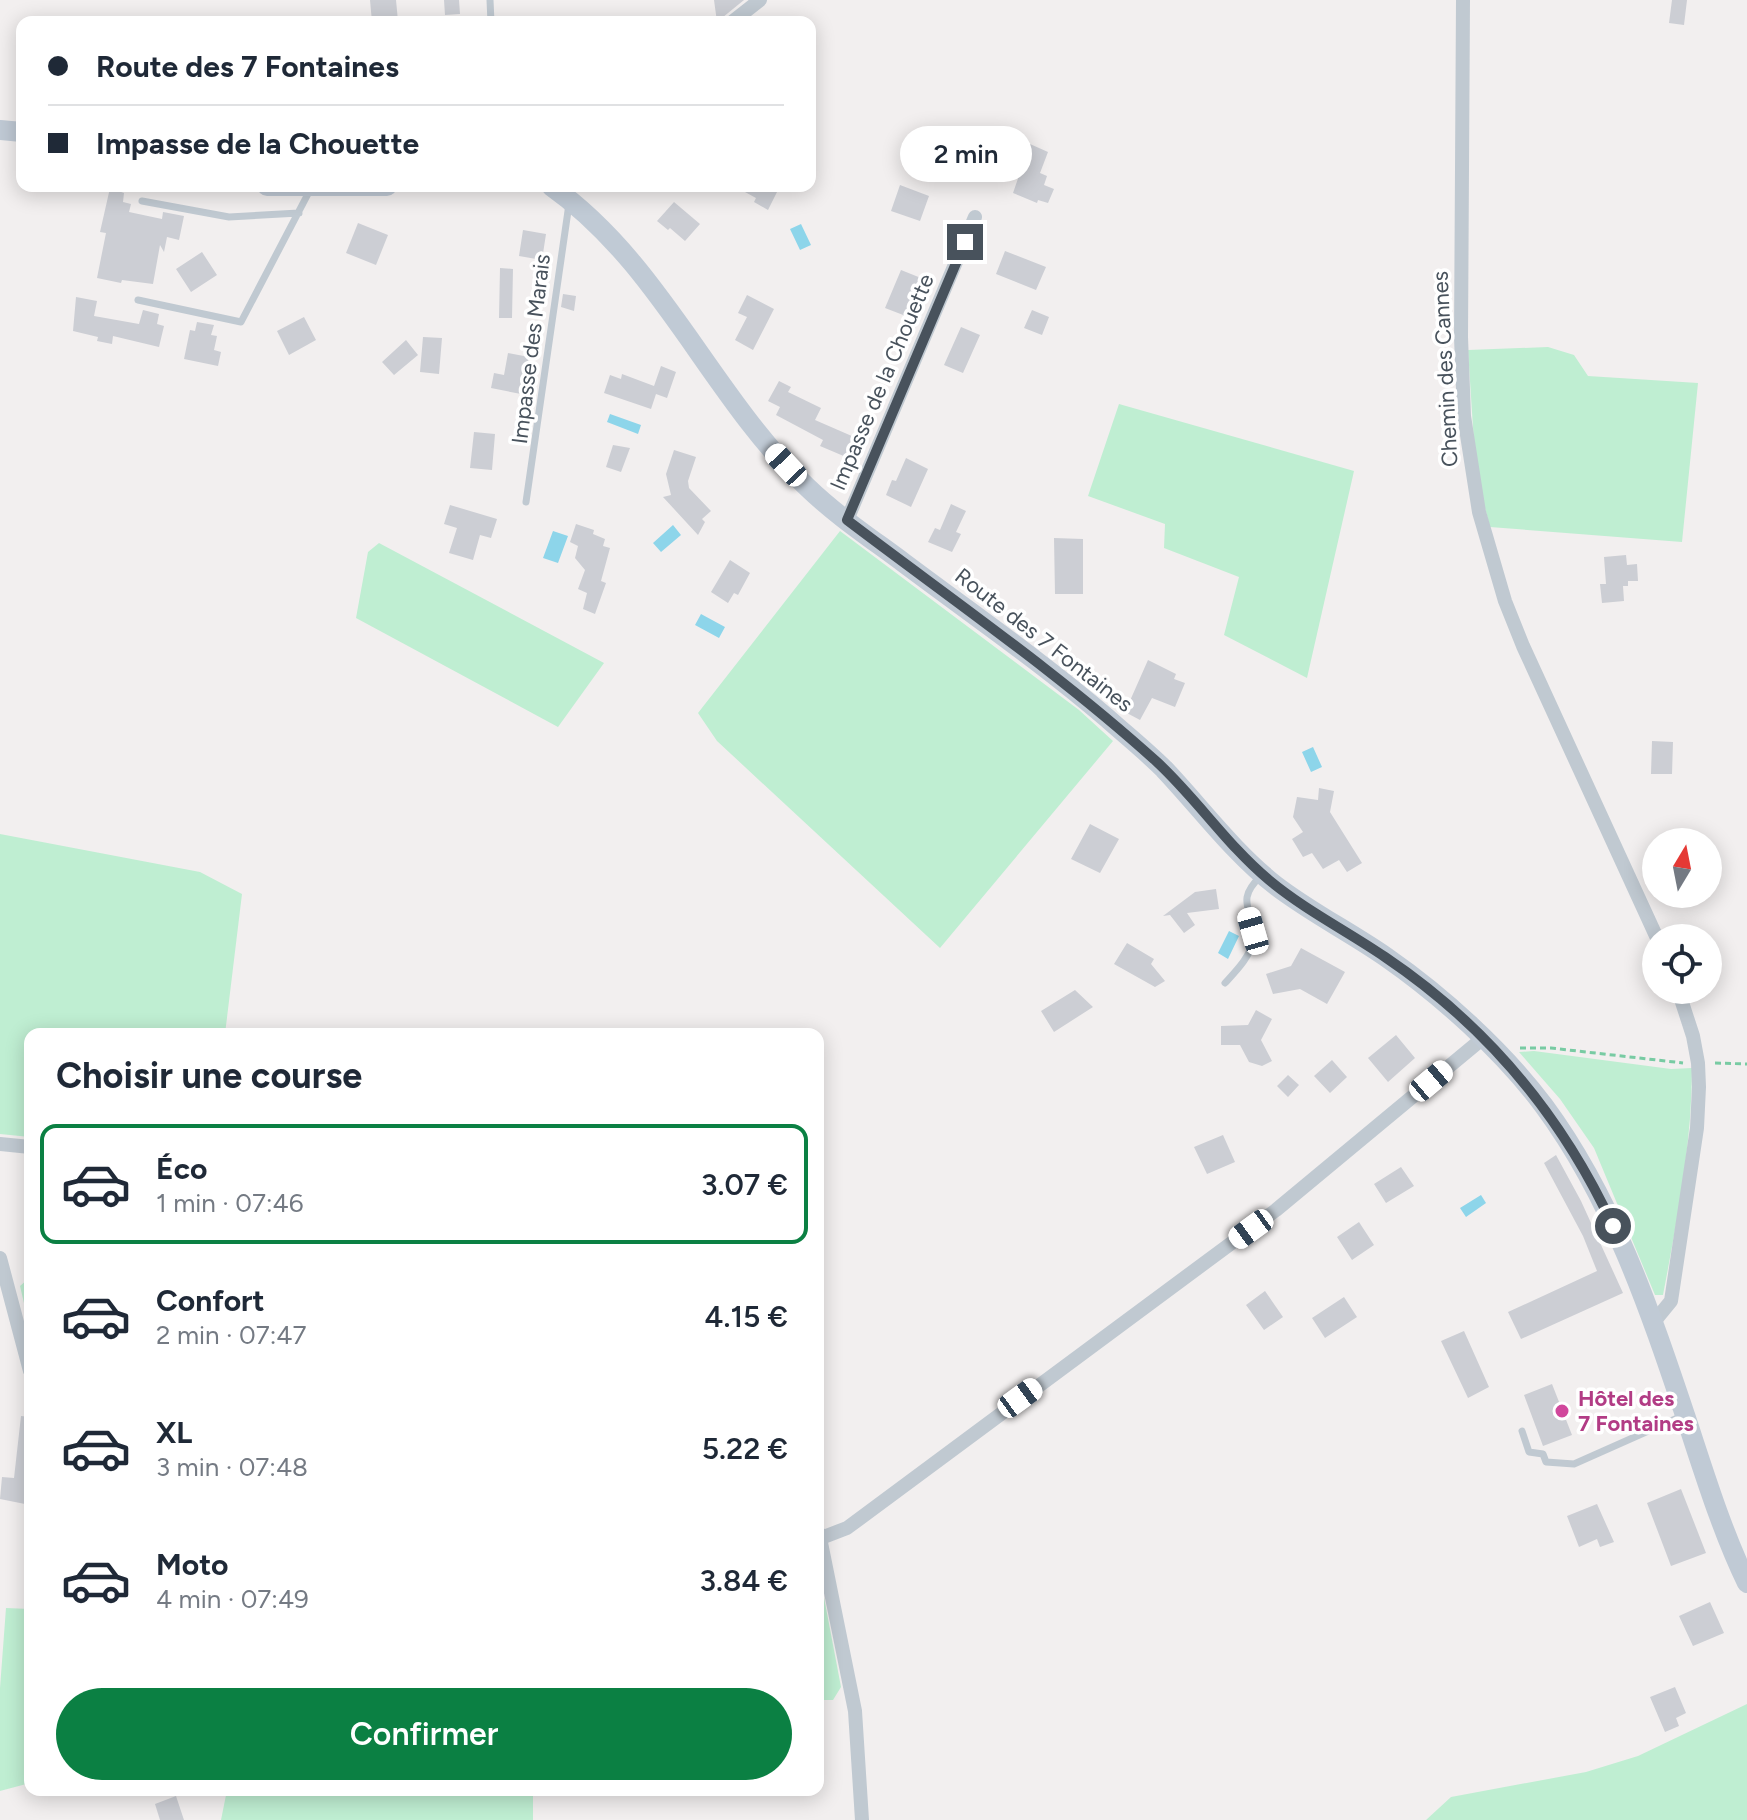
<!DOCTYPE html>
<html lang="fr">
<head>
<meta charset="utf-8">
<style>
  :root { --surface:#fff; --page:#f2f2f3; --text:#1f2937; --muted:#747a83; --line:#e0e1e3; --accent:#0b8043 }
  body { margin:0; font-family:Figtree,sans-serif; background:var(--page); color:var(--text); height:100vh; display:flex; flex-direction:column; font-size:30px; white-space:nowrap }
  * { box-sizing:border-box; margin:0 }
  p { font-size:26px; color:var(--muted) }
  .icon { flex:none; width:44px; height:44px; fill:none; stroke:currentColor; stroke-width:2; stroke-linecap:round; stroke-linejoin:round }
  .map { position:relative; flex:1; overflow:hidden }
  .drawer { position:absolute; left:24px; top:1028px; width:800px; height:768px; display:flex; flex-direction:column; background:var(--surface); border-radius:16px; box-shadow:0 4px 20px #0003 }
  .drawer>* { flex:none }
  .hud { position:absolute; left:16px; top:16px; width:800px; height:176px; border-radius:16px; box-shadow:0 4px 20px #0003; display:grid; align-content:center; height:176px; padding:0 32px; background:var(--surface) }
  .needle { width:52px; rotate:10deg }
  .buttons { position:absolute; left:1642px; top:828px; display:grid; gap:16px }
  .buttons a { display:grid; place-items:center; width:80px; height:80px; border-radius:50%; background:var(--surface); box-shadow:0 4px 20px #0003; font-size:40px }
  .end { position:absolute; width:36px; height:36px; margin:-18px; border:10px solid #48525c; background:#fff; box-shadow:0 0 0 4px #fff }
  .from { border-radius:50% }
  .bubble { position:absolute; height:56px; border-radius:28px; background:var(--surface); box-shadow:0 4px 20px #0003; font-size:26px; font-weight:600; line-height:56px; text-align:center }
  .car { position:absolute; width:24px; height:48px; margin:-24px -12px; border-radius:10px; box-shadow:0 0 6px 2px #0007; background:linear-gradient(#fff 24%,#345 0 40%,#fff 0 76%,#345 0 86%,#fff 0) }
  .hud b { display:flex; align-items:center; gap:28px; height:76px; font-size:30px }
  .hud b+b { border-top:2px solid var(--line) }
  .hud i { width:20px; height:20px; background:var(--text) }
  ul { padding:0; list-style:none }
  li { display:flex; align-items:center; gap:24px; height:120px; margin:0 16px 12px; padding:0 16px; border:4px solid transparent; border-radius:16px }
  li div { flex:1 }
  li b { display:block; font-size:30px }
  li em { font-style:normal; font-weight:600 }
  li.active { border-color:var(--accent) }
  li>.icon { width:72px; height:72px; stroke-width:1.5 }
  h2 { padding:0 32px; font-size:36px; line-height:96px }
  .button { display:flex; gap:16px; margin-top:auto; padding:16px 32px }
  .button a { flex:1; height:92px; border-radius:48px; background:var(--accent); color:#fff; font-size:32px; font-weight:600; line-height:92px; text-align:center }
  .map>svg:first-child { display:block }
  .green { fill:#bfeed2 }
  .water { fill:#8dd5ea }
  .building { fill:#ccced4 }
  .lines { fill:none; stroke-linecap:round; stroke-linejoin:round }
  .path { stroke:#78cba3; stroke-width:3; stroke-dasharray:6 4; stroke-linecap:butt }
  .lane { stroke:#c0c9d1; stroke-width:7 }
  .street { stroke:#c0c9d1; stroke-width:14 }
  .secondary { stroke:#c0cad5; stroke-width:20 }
  .route { stroke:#48525c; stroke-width:10 }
  .hotel-dot { fill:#d1479c; stroke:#fff; stroke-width:3 }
  .labels { text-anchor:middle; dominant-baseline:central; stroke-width:7; stroke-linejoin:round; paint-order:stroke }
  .street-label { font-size:22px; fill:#48525c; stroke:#fff }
  .hotel-label { font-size:22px; font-weight:bold; fill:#b23c85; stroke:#fff; text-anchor:start }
</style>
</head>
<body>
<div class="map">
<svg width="1747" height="1820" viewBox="0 0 1747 1820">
  <rect width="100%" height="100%" fill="#f2efef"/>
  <path class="green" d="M1548 347 1574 355 1588 376 1698 383 1682 542 1490 527 1476 474 1468 350Z
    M1119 404 1354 471 1307 678 1224 635 1239 577 1164 548 1165 524 1088 496Z
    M840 531 1079 710 1113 741 940 948 717 741 698 713Z
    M379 543 604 663 558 727 356 618 368 552Z
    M0 834 200 872 242 894 225 1034H30V1137L0 1134Z
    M1534 1051 1671 1069 1692 1068C1692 1144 1677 1221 1663 1295H1655L1594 1148 1560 1099 1519 1052Z
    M28 1279H30V1329L20 1286Z
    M818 1566 841 1687 833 1700H818Z
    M6 1608 30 1609V1783L0 1791V1688Z
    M1747 1704V1820H1426L1451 1797 1586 1772 1638 1756Z
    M227 1790H533V1820H221Z"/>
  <path class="water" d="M801 224 811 245 800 250 790 229Z
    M610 414 641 425 638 434 607 422Z
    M673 525 681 535 661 552 653 543Z
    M553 531 568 536 558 563 543 558Z
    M701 614 725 627 719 638 695 625Z
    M1313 747 1322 767 1311 772 1302 752Z
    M1229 931 1239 936 1228 959 1218 953Z
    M1481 1195 1486 1203 1466 1217 1460 1208Z"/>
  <path class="building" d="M370 0H396L398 21 372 22Z
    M444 0H459L460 14 445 15Z
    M714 0H744L717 22Z
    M1672 0H1687L1684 25 1669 23Z
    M967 126 997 136 989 159 959 150Z
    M1030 144 1048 152 1040 173 1047 176 1044 185 1054 189 1048 203 1038 200 1037 203 1013 193Z
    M900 185 929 196 920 221 891 211Z
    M734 186H780L768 210 754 202 756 198Z
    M110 188 124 193 123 202 131 204 129 212 162 219 163 212 184 216 179 240 167 237 164 252 160 245 153 284 122 280 121 283 97 278 106 233 100 232Z
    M674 202 700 224 685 241 670 228 668 230 657 221Z
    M358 223 388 235 376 265 346 253Z
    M523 230 546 234 542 260 519 256Z
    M1005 251 1046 267 1036 290 996 274Z
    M202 252 217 275 191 292 176 269Z
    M500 268 513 269 512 318H499Z
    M901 270 921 278 918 285 923 288 911 318 885 308Z
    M563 294 576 296 574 311 561 307Z
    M747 295 774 309 753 350 735 340 747 317 738 313Z
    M76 297 97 301 94 316 139 324 143 310 159 314 157 324 164 326 159 347 113 336 112 344 97 341 98 337 73 331Z
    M1032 310 1049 317 1042 335 1024 328Z
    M304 317 316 340 289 355 277 331Z
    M197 322 214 325 211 335 217 336 214 350 221 352 218 366 184 359 190 330 195 331Z
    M961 327 980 335 963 373 944 365Z
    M423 337 442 338 439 374 420 372Z
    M406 340 418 355 394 375 382 362Z
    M508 353 529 357 521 394 491 388 494 373 504 375Z
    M661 366 676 372 667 398 656 394 651 409 604 393 610 375 621 379 622 374 654 386Z
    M779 381 791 387 788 392 821 408 815 420 861 440 853 460 820 446 823 440 776 415 780 407 768 401Z
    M474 432 495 434 492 470 470 468Z
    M613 445 630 448 621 472 606 467Z
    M674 450 696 457 688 481 689 488 711 511 702 519 705 522 698 535 663 497 671 495 666 474Z
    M906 458 928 469 911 507 886 495 892 480 896 481Z
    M951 504 966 511 956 532 961 534 952 552 928 542 935 528 940 530Z
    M450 505 497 519 491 538 480 535 473 560 449 553 457 528 444 524Z
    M576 524 594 530 593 534 605 539 603 546 610 548 601 581 606 583 595 614 583 609 587 593 578 589 585 570 575 558 578 546 570 542Z
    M1054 538 1083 539V594H1055Z
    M1626 555 1627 565 1637 564 1638 581H1628V586H1623L1624 601 1602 603 1600 584H1606L1604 557Z
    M730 560 750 573 738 595 734 593 728 603 711 592Z
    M1148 660 1176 674 1174 679 1185 683 1175 707 1152 698 1140 720 1125 712Z
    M1652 741 1673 742 1672 774H1651Z
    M1319 788 1334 791 1330 812 1362 863 1347 872 1339 860 1323 869 1312 853 1303 857 1292 839 1303 832 1293 817 1297 797 1318 800Z
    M1090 824 1119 839 1100 873 1071 859Z
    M1216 889 1219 909 1187 913 1195 925 1184 933 1170 915 1163 916 1195 892Z
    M1127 943 1154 959 1151 964 1165 981 1155 987 1114 964Z
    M1301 948 1345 972 1327 1004 1300 989 1273 994 1266 974 1291 966Z
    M1075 990 1093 1007 1054 1032 1041 1011Z
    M1256 1010 1272 1019 1261 1040 1272 1061 1262 1066 1249 1062 1240 1045H1221V1026L1248 1025Z
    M1396 1035 1415 1058 1388 1082 1368 1058Z
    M1332 1060 1347 1077 1330 1093 1314 1076Z
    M1288 1075 1299 1085 1288 1097 1277 1086Z
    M1223 1135 1235 1162 1207 1174 1194 1147Z
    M1556 1155 1581 1201 1623 1293 1521 1339 1508 1312 1597 1271 1583 1236 1544 1163Z
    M1401 1167 1414 1186 1386 1203 1374 1184Z
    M1359 1222 1374 1245 1352 1260 1337 1237Z
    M1265 1291 1283 1317 1264 1330 1246 1305Z
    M1344 1297 1357 1317 1325 1338 1312 1318Z
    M1464 1331 1489 1387 1468 1398 1441 1341Z
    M1552 1384 1572 1435 1543 1446 1524 1395Z
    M21 1416 30 1417V1505L0 1499 2 1477 14 1478Z
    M1681 1489 1706 1553 1671 1566 1647 1503Z
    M1597 1504 1614 1542 1600 1547 1597 1539 1579 1547 1567 1516Z
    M1710 1602 1724 1633 1693 1646 1679 1616Z
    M1675 1687 1686 1713 1676 1718 1679 1726 1665 1732 1650 1697Z
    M176 1796 184 1820H160L155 1804Z"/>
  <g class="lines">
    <path class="path" d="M1520 1048H1551L1683 1063
      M1715 1063 1747 1064"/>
    <path class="lane" d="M490 0 491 22
      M142 201 229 217 299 213
      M138 300 241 322 310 190
      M526 502 569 204
      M1225 983C1236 971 1251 956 1253 940 1257 911 1232 903 1261 876
      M1522 1431 1529 1452 1543 1454 1546 1462 1574 1464 1682 1416"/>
    <path class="street" d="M1463 0 1461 337 1464 416 1479 512 1505 601 1523 646 1657 938
      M732 22 760 0
      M847 520 975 217
      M0 1144 30 1147
      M0 1258 30 1371
      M1653 1323 1671 1301 1697 1128 1699 1087 1698 1063 1693 1036 1678 990
      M819 1533 855 1711 862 1820
      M821 1538 847 1528 1276 1210 1482 1039"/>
    <path class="secondary" d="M0 130 22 132
      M267 186H387
      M551 186C661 264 711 396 807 487 837 516 872 539 904 563 972 614 1043 663 1107 718 1126 735 1146 751 1164 769 1200 807 1233 852 1275 885 1310 912 1350 932 1386 957 1442 996 1503 1051 1544 1106 1612 1198 1649 1308 1685 1415 1704 1472 1721 1529 1747 1583"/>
  </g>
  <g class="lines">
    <path class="route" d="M965 242 847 520C951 599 1060 674 1157 762 1197 799 1227 845 1269 880 1305 910 1347 931 1385 957 1486 1025 1562 1116 1613 1226"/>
  </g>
  <circle class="hotel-dot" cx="1562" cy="1411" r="8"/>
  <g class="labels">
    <g class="street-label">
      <text transform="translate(531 349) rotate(-83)">Impasse des Marais</text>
      <text transform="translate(1445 369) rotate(-93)">Chemin des Cannes</text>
      <text transform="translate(882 382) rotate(-67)">Impasse de la Chouette</text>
      <text transform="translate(1044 640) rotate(38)">Route des 7 Fontaines</text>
    </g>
    <g class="hotel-label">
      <text x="1578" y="1398">Hôtel des<tspan x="1578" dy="25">7 Fontaines</tspan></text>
    </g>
  </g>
</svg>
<div class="buttons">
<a><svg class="needle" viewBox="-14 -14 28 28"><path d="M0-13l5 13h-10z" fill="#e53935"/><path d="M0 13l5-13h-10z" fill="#747a83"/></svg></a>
<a><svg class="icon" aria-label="locate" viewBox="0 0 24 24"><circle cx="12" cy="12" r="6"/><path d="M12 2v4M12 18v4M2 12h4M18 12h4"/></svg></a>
</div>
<i class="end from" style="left:1613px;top:1226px"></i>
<i class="end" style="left:965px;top:242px"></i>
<div class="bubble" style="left:900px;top:126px;width:132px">2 min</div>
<i class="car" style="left:786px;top:465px;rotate:317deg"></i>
<i class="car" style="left:1253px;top:931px;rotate:344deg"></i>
<i class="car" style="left:1431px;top:1081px;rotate:50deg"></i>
<i class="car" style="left:1251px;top:1229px;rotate:234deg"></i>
<i class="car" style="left:1020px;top:1398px;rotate:54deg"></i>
<div class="hud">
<b><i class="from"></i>Route des 7 Fontaines</b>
<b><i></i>Impasse de la Chouette</b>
</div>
<section class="drawer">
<h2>Choisir une course</h2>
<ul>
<li class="active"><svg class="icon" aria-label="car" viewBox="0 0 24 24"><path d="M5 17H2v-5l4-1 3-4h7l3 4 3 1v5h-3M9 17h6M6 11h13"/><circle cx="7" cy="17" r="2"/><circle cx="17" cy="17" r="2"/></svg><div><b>Éco</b><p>1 min · 07:46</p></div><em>3.07 €</em></li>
<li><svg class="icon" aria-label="car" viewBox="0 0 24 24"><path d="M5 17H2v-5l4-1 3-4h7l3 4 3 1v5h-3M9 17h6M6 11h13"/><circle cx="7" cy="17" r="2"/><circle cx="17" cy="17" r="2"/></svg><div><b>Confort</b><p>2 min · 07:47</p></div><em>4.15 €</em></li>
<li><svg class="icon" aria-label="car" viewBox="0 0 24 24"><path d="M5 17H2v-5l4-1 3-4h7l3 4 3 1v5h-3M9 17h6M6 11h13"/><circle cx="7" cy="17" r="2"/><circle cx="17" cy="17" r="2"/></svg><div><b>XL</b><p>3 min · 07:48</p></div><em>5.22 €</em></li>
<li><svg class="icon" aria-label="car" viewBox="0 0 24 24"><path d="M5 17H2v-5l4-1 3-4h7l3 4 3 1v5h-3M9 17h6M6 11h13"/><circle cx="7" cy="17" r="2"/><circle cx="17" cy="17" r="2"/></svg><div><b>Moto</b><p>4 min · 07:49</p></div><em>3.84 €</em></li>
</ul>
<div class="button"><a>Confirmer</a></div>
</section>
</div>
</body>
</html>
